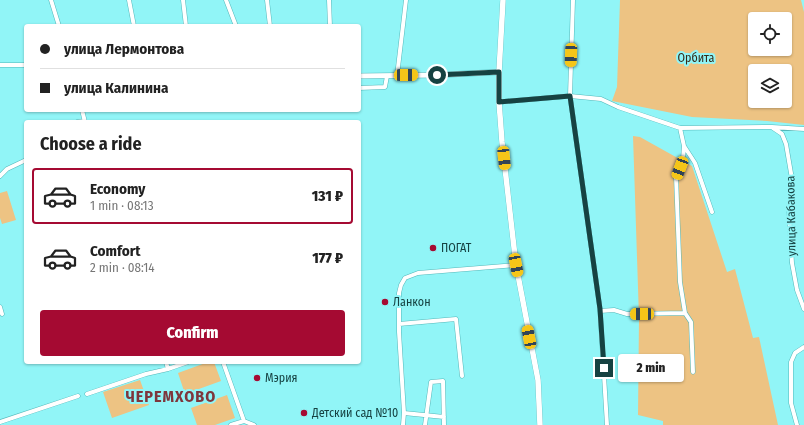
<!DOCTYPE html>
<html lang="en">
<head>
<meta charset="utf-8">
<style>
  :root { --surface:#fff; --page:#f2f2f2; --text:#222; --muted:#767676; --line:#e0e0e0; --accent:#a50a32 }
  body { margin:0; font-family:"Fira Sans Condensed",sans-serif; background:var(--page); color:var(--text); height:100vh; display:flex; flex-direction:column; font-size:15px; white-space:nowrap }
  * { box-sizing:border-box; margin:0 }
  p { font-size:13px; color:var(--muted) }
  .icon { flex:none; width:22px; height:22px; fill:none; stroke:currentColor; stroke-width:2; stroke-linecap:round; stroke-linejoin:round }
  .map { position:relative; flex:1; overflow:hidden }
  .panel { position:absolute; left:24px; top:120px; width:337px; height:244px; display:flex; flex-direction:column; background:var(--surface); border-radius:4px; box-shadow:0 1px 3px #0004 }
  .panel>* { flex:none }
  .top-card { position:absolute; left:24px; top:24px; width:337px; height:88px; border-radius:4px; box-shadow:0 1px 3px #0004; display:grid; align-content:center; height:88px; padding:0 16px; background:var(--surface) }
  .buttons { position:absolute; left:748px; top:12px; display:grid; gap:8px }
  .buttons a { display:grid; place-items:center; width:44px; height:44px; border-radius:4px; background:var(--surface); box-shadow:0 1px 3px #0004; font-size:20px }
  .end { position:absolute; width:18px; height:18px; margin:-9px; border:5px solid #164242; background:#fff; box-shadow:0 0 0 2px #fff }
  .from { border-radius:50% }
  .bubble { position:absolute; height:28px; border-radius:4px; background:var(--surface); box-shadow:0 1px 3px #0004; font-size:13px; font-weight:800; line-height:28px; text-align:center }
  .car { position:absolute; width:12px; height:24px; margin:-12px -6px; border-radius:5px; box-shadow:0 0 3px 1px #0007; background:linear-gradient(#f5c518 24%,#345 0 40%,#f5c518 0 76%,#345 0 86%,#f5c518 0) }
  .top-card b { display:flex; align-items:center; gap:14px; height:38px; font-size:15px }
  .top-card b+b { border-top:1px solid var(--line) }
  .top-card i { width:10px; height:10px; background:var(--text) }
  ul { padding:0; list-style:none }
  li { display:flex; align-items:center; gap:12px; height:56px; margin:0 8px 6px; padding:0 8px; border:2px solid transparent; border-radius:4px }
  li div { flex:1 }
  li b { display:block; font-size:15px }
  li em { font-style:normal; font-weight:800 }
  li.current { border-color:var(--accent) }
  li>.icon { width:36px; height:36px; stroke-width:1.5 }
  h2 { padding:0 16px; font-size:18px; line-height:48px }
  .cta { display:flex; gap:8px; margin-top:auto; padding:8px 16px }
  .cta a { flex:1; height:46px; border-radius:4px; background:var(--accent); color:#fff; font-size:16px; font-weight:800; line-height:46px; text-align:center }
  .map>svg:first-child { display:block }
  .green { fill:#edc383; fill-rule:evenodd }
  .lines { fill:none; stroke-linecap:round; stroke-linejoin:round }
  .minor-casing { stroke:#52b8ba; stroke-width:5 }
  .tertiary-casing { stroke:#52b8ba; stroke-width:6 }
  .secondary-casing { stroke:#52b8ba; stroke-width:6 }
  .minor { stroke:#fff; stroke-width:4 }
  .tertiary { stroke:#fff; stroke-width:5 }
  .secondary { stroke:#fff; stroke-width:5.5 }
  .route { stroke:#164242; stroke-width:5 }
  .poi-dot { fill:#a50a32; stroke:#91f5f7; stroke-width:1.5 }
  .labels { text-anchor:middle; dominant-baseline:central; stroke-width:4; stroke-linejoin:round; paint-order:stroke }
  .park-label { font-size:12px; fill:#362a18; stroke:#91f5f7 }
  .street-label { font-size:12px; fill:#164242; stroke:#91f5f7 }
  .poi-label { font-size:12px; fill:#164242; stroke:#91f5f7; text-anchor:start }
  .district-label { font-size:16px; font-weight:bold; letter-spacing:1px; fill:#7e363c; stroke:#91f5f7 }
</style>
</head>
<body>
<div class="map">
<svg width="804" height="425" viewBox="0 0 804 425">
  <rect width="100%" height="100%" fill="#91f5f7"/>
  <path class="green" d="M620 0H801L804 12V125L767 121 692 117 612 101 617 87ZM755 19H785V49H755ZM755 71H785V101H755Z
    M633 136 640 137 692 166 727 272 735 269 753 338 759 337 778 425H663V421L638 415 639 318Z
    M7 191 16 220 2 224 0 218V193Z
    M208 362H214L221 381 185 394 178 373Z
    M140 380 149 405 112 418 103 392Z
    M227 395 235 418 215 425H197L191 408Z"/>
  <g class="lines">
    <defs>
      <path id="minor" d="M51 0 59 26
        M129 0 134 26
        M183 0 186 26
        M226 0 236 26
        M267 0 270 26
        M329 0 330 26
        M573 0 570 96 600 309 607 425
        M0 65H26
        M397 76 406 0
        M359 88 385 87 387 76
        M499 102 570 96 601 99 618 107 680 128 772 127 804 129
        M82 110 85 122
        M77 122 85 121
        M680 128 684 146 695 163 712 212
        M773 128 782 134 786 144 792 179 789 213 792 263 797 290 804 309
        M684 146 683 159 676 176 680 282 685 313
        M0 176 7 169 26 160
        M0 307 2 314
        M600 311 614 310 627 314 685 313 691 322 693 372
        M399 324 456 319 462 376
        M166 362 168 369
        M223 362 244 421
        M87 394 146 374 168 369 188 362
        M404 413 444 417
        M0 422 78 396
        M231 425 244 421 254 425
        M403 425 404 413 399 332V293L401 285 405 278 418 273 516 265
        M425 425 431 382 443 381 444 425
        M797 425 791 403V362L795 353 804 347"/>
      <path id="tertiary" d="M359 76 437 75 499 72"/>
      <path id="secondary" d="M503 0 499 72V102L502 142 516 265 538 380 540 425"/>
    </defs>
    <use href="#minor" class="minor-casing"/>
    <use href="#tertiary" class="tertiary-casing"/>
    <use href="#secondary" class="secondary-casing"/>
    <use href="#minor" class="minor"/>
    <use href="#tertiary" class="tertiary"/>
    <use href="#secondary" class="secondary"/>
  </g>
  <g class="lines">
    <path class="route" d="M437 75 499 72V102L570 96 600 309 604 368"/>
  </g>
  <g class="poi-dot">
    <circle cx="433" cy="248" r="4"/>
    <circle cx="385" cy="302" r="4"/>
    <circle cx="257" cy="378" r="4"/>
    <circle cx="304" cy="413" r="4"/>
  </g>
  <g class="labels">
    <g class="park-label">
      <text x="696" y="58">Орбита</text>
    </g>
    <g class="street-label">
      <text transform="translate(791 216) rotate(-91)">улица Кабакова</text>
    </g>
    <g class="poi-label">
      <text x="441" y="248">ПОГАТ</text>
      <text x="393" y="302">Ланкон</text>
      <text x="265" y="378">Мэрия</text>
      <text x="312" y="413">Детский сад №10</text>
    </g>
    <g class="district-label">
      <text x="171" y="396">ЧЕРЕМХОВО</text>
    </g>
  </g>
</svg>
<div class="buttons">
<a><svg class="icon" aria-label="locate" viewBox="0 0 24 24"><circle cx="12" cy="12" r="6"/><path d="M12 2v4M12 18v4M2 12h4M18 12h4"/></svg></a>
<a><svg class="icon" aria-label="layers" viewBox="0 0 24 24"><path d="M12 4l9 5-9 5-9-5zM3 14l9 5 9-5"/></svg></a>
</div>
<i class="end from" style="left:437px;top:75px"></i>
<i class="end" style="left:604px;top:368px"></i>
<div class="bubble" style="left:618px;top:354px;width:66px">2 min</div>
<i class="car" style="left:571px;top:55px;rotate:182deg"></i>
<i class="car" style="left:406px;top:75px;rotate:89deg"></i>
<i class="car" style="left:504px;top:158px;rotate:174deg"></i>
<i class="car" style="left:680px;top:168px;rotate:201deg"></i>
<i class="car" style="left:516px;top:265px;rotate:169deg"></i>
<i class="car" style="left:642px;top:314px;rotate:269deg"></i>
<i class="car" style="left:529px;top:337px;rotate:349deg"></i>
<div class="top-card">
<b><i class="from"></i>улица Лермонтова</b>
<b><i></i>улица Калинина</b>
</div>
<section class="panel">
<h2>Choose a ride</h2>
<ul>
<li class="current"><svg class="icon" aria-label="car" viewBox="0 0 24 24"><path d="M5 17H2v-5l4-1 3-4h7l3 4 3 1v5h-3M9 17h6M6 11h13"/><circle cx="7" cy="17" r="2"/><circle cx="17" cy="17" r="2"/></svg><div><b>Economy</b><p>1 min · 08:13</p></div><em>131 ₽</em></li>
<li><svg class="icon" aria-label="car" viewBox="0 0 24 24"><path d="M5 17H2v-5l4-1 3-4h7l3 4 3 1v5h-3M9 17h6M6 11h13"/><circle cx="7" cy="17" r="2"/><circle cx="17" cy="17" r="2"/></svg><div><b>Comfort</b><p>2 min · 08:14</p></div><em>177 ₽</em></li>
</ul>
<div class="cta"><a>Confirm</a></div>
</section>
</div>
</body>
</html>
